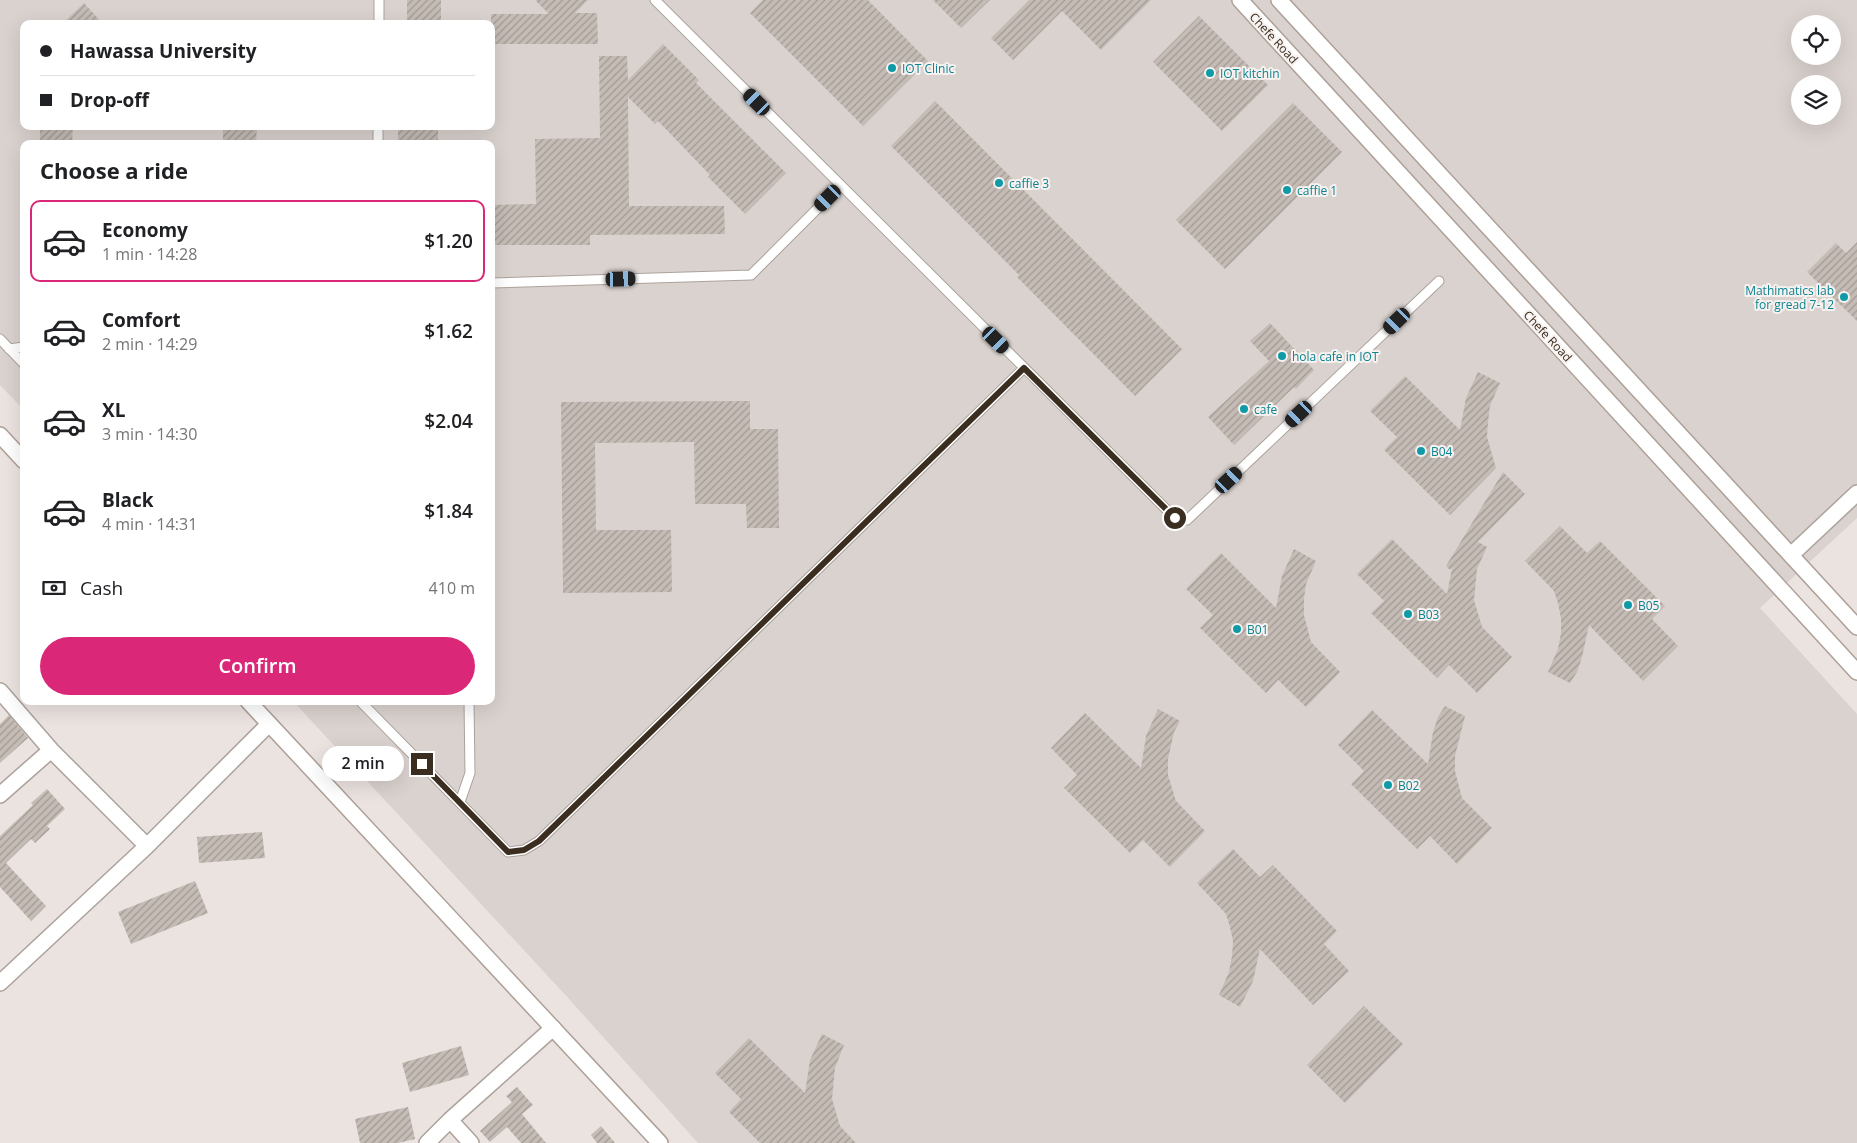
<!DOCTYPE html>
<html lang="en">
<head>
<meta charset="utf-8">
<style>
  :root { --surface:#fff; --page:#f6f6f6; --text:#202124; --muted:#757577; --line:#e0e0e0; --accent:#db2777 }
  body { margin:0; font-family:"Open Sans",sans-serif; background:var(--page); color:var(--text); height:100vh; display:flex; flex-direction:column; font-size:19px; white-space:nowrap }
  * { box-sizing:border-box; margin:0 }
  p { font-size:16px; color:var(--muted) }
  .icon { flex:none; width:28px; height:28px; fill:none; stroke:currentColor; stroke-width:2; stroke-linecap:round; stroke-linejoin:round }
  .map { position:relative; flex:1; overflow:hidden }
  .side { position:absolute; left:20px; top:140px; width:475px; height:565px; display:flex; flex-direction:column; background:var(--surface); border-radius:10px; box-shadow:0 5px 20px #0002 }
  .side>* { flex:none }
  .banner { position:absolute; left:20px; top:20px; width:475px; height:110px; border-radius:10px; box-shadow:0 5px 20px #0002; display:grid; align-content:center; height:110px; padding:0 20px; background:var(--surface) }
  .controls { position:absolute; left:1791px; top:15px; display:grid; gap:10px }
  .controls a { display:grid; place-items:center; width:50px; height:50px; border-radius:50%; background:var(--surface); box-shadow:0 5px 20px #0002; font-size:25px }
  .end { position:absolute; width:22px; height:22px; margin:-11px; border:6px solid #3b2e21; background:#fff; box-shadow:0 0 0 2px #fff }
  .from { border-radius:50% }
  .bubble { position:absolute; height:35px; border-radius:18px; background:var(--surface); box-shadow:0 5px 20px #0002; font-size:16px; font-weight:600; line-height:35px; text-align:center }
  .car { position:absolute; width:15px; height:30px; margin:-15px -8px; border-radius:6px; box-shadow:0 0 4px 1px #0007; background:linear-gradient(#222 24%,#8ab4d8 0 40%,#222 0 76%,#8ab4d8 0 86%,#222 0) }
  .banner b { display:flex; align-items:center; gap:18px; height:48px; font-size:19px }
  .banner b+b { border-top:1px solid var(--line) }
  .banner i { width:12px; height:12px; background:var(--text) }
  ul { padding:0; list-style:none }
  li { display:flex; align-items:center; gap:15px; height:82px; margin:0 10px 8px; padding:0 10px; border:2px solid transparent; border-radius:10px }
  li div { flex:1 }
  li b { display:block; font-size:19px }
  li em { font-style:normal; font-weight:600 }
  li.on { border-color:var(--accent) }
  li>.icon { width:45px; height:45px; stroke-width:1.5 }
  h2 { padding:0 20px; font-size:22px; line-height:60px }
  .pay { display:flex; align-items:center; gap:12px; height:55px; padding:0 20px; font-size:19px }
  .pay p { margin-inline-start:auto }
  .primary-button { display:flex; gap:10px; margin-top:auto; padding:10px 20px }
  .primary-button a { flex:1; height:58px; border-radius:30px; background:var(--accent); color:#fff; font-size:20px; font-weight:600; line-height:58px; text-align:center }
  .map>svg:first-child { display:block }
  .built { fill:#dad2ce; fill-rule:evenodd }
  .building { fill:url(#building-hatch) }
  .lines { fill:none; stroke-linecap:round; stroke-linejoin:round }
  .lane-casing { stroke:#aca29b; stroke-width:11 }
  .street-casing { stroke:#aca29b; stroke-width:18 }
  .secondary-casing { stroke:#ada097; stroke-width:18 }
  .lane { stroke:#fff; stroke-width:9 }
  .street { stroke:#fff; stroke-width:15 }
  .secondary { stroke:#fff; stroke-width:15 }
  .route { stroke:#3b2e21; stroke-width:6 }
  .culture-dot { fill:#0f9aa8; stroke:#f7f2f0; stroke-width:2 }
  .labels { text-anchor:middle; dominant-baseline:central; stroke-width:4; stroke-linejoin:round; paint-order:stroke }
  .street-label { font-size:12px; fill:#3b2e21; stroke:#f7f2f0 }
  .culture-label { font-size:12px; fill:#0d838f; stroke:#f7f2f0; text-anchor:start }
</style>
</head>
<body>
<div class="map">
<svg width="1857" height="1143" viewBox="0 0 1857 1143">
  <defs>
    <pattern id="building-hatch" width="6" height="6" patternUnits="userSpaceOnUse" patternTransform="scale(1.25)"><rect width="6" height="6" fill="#c5bcb6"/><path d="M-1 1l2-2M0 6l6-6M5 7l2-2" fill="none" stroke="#a19994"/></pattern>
  </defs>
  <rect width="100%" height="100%" fill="#ebe3e0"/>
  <path class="built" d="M0 0H1857V518L1760 608 1857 714V1143H698L570 1000 293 701H491V144H24V410L0 385ZM24 24H491V126H24ZM1800 24H1832V56H1800ZM1800 84H1832V116H1800Z"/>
  <path class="building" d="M407 0H441V24H407Z
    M535 0H588L575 13H597L598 44H491V14H549Z
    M763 0H868L928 61 863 126 750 13Z
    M933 0H990L961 28Z
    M1029 0H1151L1101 50 1062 11 1013 60 991 38Z
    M84 3 103 24H62Z
    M1199 16 1268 85 1222 131 1153 62Z
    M663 44 699 80 696 83 786 173 745 214 708 177 710 175 658 121 655 124 628 97 629 206H724L725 234 590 235V245H491V205L536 204 535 139 600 138 599 56H627L628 80Z
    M935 101 1182 349 1135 396 1017 277 1019 275 891 146Z
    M1293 103 1342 152 1225 269 1176 220Z
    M40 126H73L72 144H40Z
    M223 126H257L256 144H223Z
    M398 126H438V144H398Z
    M1857 242V321L1807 272 1836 243 1846 253Z
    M1270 323 1314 370 1296 389 1294 387 1234 445 1208 417 1269 361 1250 341Z
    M1478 372 1500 383 1490 406 1488 422 1487 437 1496 468 1450 515 1384 450 1397 437 1370 411 1405 376 1460 430 1466 398Z
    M750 401V429H778L779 528H747L746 504H695L694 442 595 443 596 530H671L672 592 563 593 561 402Z
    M1503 472 1525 494 1478 542 1487 547 1477 569 1474 600 1482 627 1512 657 1477 693 1449 665 1437 678 1371 613 1384 601 1357 574 1392 539 1447 594 1452 568 1450 570 1446 566Z
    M1560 526 1587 553 1600 541 1665 606 1652 619 1678 646 1643 681 1589 625 1582 657 1577 672 1570 683 1548 672 1558 649 1561 633V618L1558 603 1554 591 1525 561Z
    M1294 549 1316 561 1306 584 1304 599V615L1311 642 1340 672 1306 707 1278 680 1266 693 1200 628 1213 615 1186 589 1221 553 1276 608 1282 576Z
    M1445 706 1465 716 1455 756V771L1462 798 1492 828 1457 864 1430 836 1417 849 1351 784 1364 771 1338 745 1372 710 1428 764 1433 732 1438 717Z
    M1158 709 1180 721 1174 732 1168 759V775L1176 801 1205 831 1170 867 1143 840 1130 853 1064 788 1077 775 1051 748 1085 713 1141 768 1146 736Z
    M9 715 28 738 0 763V724Z
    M47 789 65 809 47 826 50 829 35 843 31 839 6 863 46 906 31 921 0 887V836L33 805 31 803Z
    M262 832 265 858 199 863 197 837Z
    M1233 849 1260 877 1273 865 1337 931 1324 944 1349 971 1313 1005 1260 949 1253 981 1240 1007 1219 995 1229 972 1232 956 1233 941 1230 927 1226 914 1197 883Z
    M195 881 208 913 131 944 118 912Z
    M1364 1006 1403 1044 1345 1103 1307 1065Z
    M822 1034 844 1045 835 1068 832 1099 840 1126 856 1143H760L729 1112 741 1099 715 1073 749 1038 805 1093 810 1060Z
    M461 1046 469 1075 410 1092 402 1063Z
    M517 1087 533 1105 522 1114 546 1143H521L507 1127 490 1142 480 1131 512 1102 506 1096Z
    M408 1107 415 1139 398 1143H360L355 1119Z
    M601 1126 615 1143H597L591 1135Z"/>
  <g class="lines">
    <defs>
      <path id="lane" d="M655 0 1175 518 1187 520 1439 281
        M379 24V0
        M378 144V126
        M491 283 751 275 841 185
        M0 339 24 364
        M9 349 24 347
        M360 701 508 852 524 850 539 841 1024 368
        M460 802 470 773 469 701"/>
      <path id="street" d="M1791 555 1857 493
        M0 691 51 750 147 846
        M0 795 51 750
        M0 983 147 846 269 724
        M450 1120 471 1143
        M427 1143 450 1120 553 1028"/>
      <path id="secondary" d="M1240 0 1857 672
        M1279 0 1857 627
        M0 435 24 461
        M248 701 660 1143"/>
    </defs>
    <use href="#lane" class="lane-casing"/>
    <use href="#street" class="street-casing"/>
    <use href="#secondary" class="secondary-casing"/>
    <use href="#lane" class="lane"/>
    <use href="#street" class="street"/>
    <use href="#secondary" class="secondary"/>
  </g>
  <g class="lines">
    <path class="route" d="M422 764 508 852 524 850 539 841 1024 368 1175 518"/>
  </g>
  <g class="culture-dot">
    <circle cx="892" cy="68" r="5"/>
    <circle cx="1210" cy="73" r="5"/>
    <circle cx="999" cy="183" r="5"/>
    <circle cx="1287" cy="190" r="5"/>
    <circle cx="1844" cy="297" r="5"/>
    <circle cx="1282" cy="356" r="5"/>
    <circle cx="1244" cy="409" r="5"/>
    <circle cx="1421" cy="451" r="5"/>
    <circle cx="1628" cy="605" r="5"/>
    <circle cx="1408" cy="614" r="5"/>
    <circle cx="1237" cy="629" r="5"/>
    <circle cx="1388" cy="785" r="5"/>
  </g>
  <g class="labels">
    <g class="street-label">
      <text transform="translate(1274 38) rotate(47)">Chefe Road</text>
      <text transform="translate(1548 336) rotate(47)">Chefe Road</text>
    </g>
    <g class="culture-label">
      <text x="902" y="68">IOT Clinic</text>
      <text x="1220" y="73">IOT kitchin</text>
      <text x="1009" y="183">caffie 3</text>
      <text x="1297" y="190">caffie 1</text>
      <text x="1834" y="290" text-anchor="end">Mathimatics lab<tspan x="1834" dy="14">for gread 7-12</tspan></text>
      <text x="1292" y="356">hola cafe in IOT</text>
      <text x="1254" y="409">cafe</text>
      <text x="1431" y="451">B04</text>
      <text x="1638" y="605">B05</text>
      <text x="1418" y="614">B03</text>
      <text x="1247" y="629">B01</text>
      <text x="1398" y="785">B02</text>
    </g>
  </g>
</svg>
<div class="controls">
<a><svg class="icon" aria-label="locate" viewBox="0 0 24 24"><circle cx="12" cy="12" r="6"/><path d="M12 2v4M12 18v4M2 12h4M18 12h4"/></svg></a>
<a><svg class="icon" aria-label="layers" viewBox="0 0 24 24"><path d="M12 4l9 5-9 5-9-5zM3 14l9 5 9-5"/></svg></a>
</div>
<i class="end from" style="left:1175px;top:518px"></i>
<i class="end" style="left:422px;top:764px"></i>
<div class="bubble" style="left:322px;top:746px;width:82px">2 min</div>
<i class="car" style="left:757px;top:102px;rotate:315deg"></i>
<i class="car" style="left:828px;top:198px;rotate:225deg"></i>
<i class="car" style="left:621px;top:279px;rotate:88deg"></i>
<i class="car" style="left:1397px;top:321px;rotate:226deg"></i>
<i class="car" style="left:996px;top:340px;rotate:135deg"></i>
<i class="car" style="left:1299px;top:414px;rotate:227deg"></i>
<i class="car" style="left:1229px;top:480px;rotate:47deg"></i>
<div class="banner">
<b><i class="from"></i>Hawassa University</b>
<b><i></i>Drop-off</b>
</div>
<section class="side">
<h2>Choose a ride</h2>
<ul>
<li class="on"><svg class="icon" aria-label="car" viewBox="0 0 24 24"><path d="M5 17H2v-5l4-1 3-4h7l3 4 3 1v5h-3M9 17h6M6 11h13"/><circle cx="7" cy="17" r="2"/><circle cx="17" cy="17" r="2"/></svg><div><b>Economy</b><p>1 min · 14:28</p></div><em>$1.20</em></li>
<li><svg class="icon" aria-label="car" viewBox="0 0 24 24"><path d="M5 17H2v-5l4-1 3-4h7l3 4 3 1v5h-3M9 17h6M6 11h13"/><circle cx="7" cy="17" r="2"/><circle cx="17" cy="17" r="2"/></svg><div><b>Comfort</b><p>2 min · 14:29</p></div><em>$1.62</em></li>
<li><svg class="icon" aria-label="car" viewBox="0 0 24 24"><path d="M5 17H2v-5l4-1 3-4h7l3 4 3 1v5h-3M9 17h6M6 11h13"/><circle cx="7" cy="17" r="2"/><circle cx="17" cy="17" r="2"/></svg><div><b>XL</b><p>3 min · 14:30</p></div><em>$2.04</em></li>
<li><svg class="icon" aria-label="car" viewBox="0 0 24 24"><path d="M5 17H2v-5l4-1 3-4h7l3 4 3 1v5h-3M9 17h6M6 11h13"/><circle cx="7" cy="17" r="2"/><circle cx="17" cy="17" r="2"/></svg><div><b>Black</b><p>4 min · 14:31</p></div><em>$1.84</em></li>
</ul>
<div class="pay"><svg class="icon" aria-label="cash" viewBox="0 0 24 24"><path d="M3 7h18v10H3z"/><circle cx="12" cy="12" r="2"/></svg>Cash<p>410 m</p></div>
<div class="primary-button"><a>Confirm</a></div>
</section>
</div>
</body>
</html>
